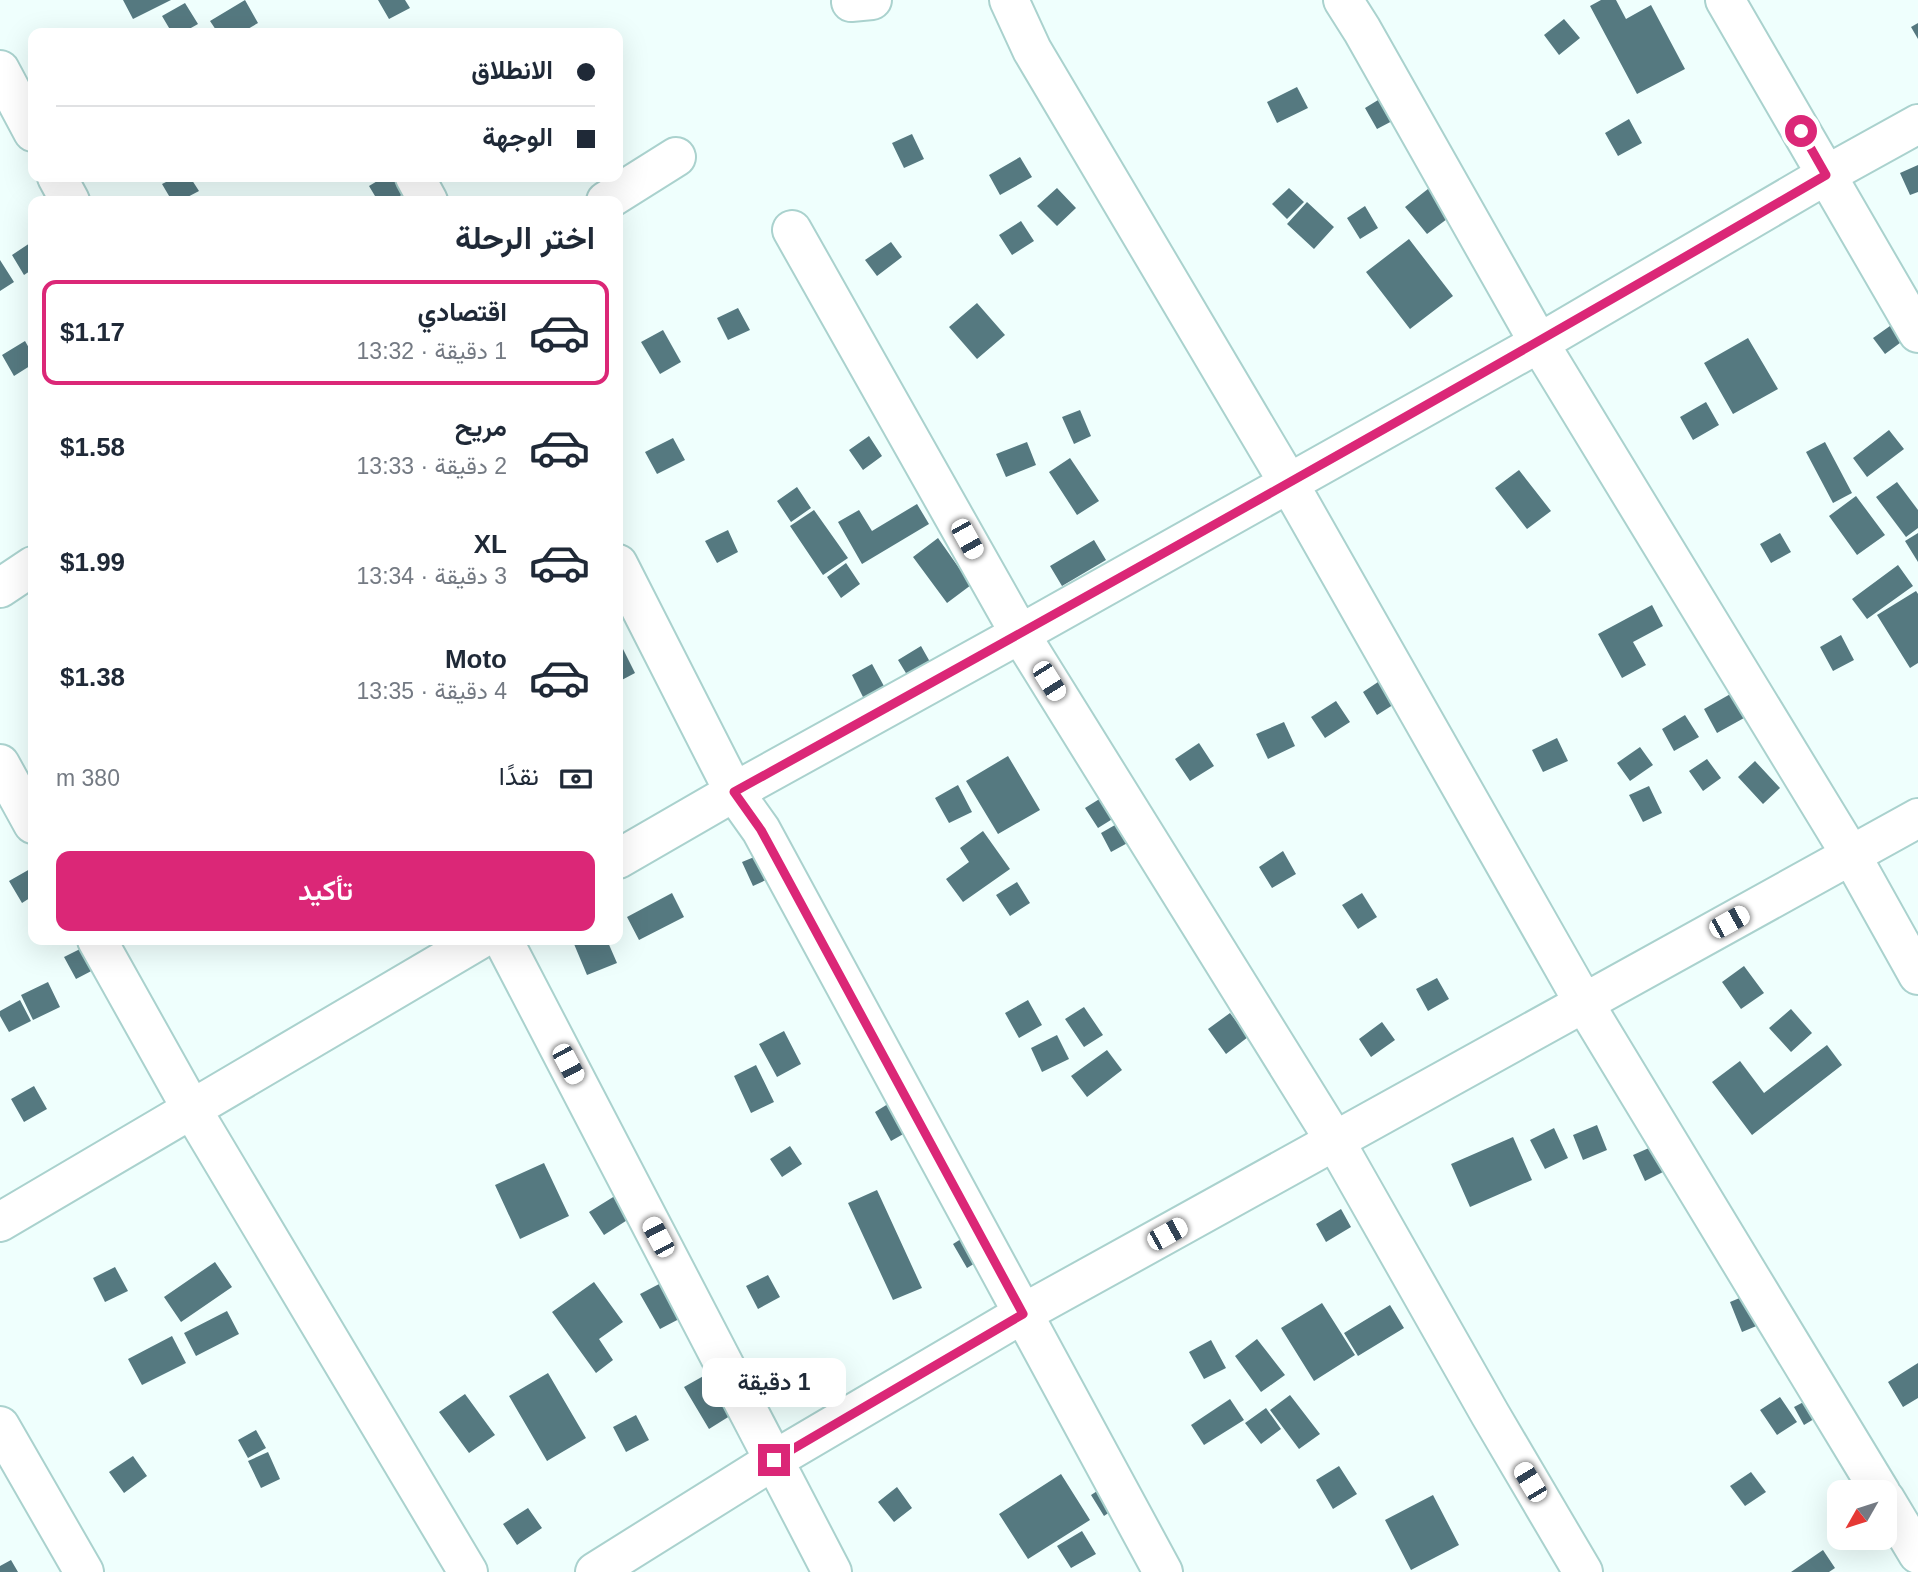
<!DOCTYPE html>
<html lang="ar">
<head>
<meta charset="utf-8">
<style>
  :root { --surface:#fff; --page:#f2f2f3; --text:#1f2937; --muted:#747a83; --line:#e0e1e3; --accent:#db2777 }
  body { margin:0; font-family:Arial,Vazirmatn,sans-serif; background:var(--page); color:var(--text); direction:rtl; height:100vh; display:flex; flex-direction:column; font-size:26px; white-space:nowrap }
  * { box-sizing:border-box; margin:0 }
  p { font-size:23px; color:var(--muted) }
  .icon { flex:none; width:38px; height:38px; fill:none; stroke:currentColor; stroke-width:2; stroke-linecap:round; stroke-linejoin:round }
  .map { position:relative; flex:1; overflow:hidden; direction:ltr }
  .panel { position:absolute; left:28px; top:196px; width:595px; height:749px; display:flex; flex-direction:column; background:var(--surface); border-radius:14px; box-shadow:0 7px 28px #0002; direction:rtl }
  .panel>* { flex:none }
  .hud { position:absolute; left:28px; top:28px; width:595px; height:154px; border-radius:14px; box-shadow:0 7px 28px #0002; direction:rtl; display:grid; align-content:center; height:154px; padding:0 28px; background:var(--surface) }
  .needle { width:46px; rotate:231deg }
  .tools { position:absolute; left:1827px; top:1480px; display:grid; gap:14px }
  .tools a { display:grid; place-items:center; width:70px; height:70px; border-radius:14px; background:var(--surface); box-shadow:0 7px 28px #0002; font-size:35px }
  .end { position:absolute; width:32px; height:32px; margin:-16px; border:9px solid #db2777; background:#fff; box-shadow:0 0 0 4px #fff }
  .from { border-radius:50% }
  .bubble { position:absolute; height:49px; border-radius:14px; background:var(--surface); box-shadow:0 7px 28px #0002; font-size:23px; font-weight:600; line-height:49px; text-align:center; direction:rtl }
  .car { position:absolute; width:21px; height:42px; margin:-21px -10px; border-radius:9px; box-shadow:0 0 5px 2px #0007; background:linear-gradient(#fff 24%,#345 0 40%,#fff 0 76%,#345 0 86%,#fff 0) }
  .hud b { display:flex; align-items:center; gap:24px; height:66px; font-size:26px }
  .hud b+b { border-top:2px solid var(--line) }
  .hud i { width:18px; height:18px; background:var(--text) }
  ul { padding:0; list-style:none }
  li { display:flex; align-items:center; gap:21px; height:105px; margin:0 14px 10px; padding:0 14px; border:4px solid transparent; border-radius:14px }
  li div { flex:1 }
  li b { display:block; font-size:26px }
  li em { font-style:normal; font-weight:600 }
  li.selected { border-color:var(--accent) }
  li>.icon { width:63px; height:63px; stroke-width:1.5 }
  h2 { padding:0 28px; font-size:32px; line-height:84px }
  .pay { display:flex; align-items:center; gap:18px; height:77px; padding:0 28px; font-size:26px }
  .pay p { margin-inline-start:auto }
  .primary-button { display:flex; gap:14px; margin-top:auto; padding:14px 28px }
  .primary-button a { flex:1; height:80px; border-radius:14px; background:var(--accent); color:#fff; font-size:28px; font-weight:600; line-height:80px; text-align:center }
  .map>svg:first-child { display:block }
  .building { fill:#557980 }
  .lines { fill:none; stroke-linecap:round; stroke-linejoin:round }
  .street-casing { stroke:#aad2ce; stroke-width:42 }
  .street { stroke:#fff; stroke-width:38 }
  .route { stroke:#db2777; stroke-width:9 }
</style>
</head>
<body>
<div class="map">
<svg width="1918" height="1572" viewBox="0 0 1918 1572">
  <rect width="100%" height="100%" fill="#effffd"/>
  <path class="building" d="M123 0H171L133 19Z
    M245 0 258 23 241 33H218L210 21Z
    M378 0H405L410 8 389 19Z
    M1601 0H1616L1626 19 1651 5 1685 69 1637 94 1590 6Z
    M185 3 198 24 182 33H172L162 16Z
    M1564 19 1580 38 1559 55 1544 35Z
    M1918 23V39L1911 27Z
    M1297 87 1308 108 1277 123 1267 102Z
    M1383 97 1396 119 1377 129 1365 108Z
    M1629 119 1642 143 1618 156 1605 133Z
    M912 134 924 159 904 168 892 143Z
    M1020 157 1032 177 1000 195 989 175Z
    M1918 165V192L1910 195 1900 173Z
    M176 177H190L199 191 180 201H172L162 184Z
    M384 177H397L407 192 391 201H378L369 186Z
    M1433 185 1455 213 1427 234 1405 207Z
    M1057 188 1076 208 1057 226 1037 206Z
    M1289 188 1304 202 1287 219 1272 204Z
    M1307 202 1334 227 1314 249 1287 224Z
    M1365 206 1378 228 1360 239 1347 218Z
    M1021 221 1034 241 1012 255 999 235Z
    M1409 239 1453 296 1410 329 1366 272Z
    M33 241V269L24 275 12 255Z
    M891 242 902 257 877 276 865 260Z
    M0 260 14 282 0 291Z
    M977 303 1005 335 977 359 949 327Z
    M738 308 750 330 728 340 717 318Z
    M1897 321 1908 337 1885 354 1873 338Z
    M663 330 681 362 660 374 641 342Z
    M1748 338 1778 389 1733 414 1704 363Z
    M25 341 33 355V364L14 376 2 355Z
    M1706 402 1719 425 1693 440 1680 417Z
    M1080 410 1091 436 1074 444 1062 417Z
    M1889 430 1904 449 1867 477 1853 458Z
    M869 436 882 456 863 470 849 450Z
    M673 438 685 460 657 474 645 452Z
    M1027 442 1036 465 1006 477 996 454Z
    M1825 442 1852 493 1833 503 1806 452Z
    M1070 458 1099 501 1077 515 1049 472Z
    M1519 470 1551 511 1527 529 1495 488Z
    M1897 482 1918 510V528L1906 537 1876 497Z
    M797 487 811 508 791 522 777 501Z
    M1856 496 1885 535 1857 555 1829 516Z
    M917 504 929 524 862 564 838 522 859 510 872 531Z
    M814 510 848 558 823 575 790 526Z
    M728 530 738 552 717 563 705 541Z
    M1780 533 1791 552 1771 563 1760 544Z
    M1918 533V562L1905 541Z
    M938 538 971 585 947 603 913 557Z
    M1094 540 1106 560 1062 586 1050 566Z
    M846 563 860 584 841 598 827 577Z
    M1898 565 1913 586 1867 619 1852 599Z
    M1916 591 1918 594V663L1910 668 1877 615Z
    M1652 605 1663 626 1633 642 1646 665 1622 678 1598 634Z
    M1841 635 1854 660 1833 671 1820 647Z
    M618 639 635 673 618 682Z
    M921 646 934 669 912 683 898 660Z
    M872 664 885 688 864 699 852 675Z
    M1381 680 1396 703 1377 715 1363 692Z
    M1748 684 1762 708 1717 733 1704 709Z
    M1336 701 1350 722 1325 738 1311 717Z
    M1685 715 1699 737 1674 751 1662 729Z
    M1284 722 1295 746 1268 759 1256 734Z
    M1557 738 1568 761 1543 772 1532 750Z
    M1199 743 1214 766 1190 781 1175 759Z
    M1640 747 1653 765 1630 781 1617 763Z
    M1008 756 1040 810 998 834 966 781Z
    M1707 759 1721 778 1703 791 1689 771Z
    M1755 761 1780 788 1763 804 1738 777Z
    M958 785 972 812 949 823 935 798Z
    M1649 786 1662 813 1643 822 1629 795Z
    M1109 793 1122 813 1098 828 1085 808Z
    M1122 821 1133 840 1111 852 1101 833Z
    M983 831 1010 869 963 902 946 879 969 862 960 848Z
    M769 851 779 874 753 886 742 862Z
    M1283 851 1296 874 1272 888 1259 867Z
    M30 869 33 875V896L22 903 9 881Z
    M1017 882 1030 903 1010 916 996 895Z
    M672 893 684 917 639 940 627 917Z
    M1362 893 1377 917 1358 929 1342 905Z
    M586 940H607L617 963 587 975 574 944Z
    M88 945 99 967 76 979 64 957Z
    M1744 966 1764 993 1741 1009 1722 982Z
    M1437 978 1449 999 1428 1011 1416 989Z
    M48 982 60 1007 33 1020 21 995Z
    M20 1000 31 1021 9 1032 0 1016V1011Z
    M1028 1000 1042 1025 1019 1038 1005 1013Z
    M1084 1007 1103 1035 1084 1047 1065 1019Z
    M1791 1009 1812 1033 1791 1052 1769 1028Z
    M1230 1013 1248 1037 1226 1054 1208 1029Z
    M1382 1022 1395 1040 1371 1057 1359 1039Z
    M784 1031 801 1064 777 1077 759 1044Z
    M1057 1035 1069 1059 1042 1072 1031 1048Z
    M1827 1045 1842 1065 1752 1135 1712 1082 1740 1061 1764 1093Z
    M1107 1050 1122 1070 1087 1097 1071 1076Z
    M756 1065 774 1102 751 1113 734 1076Z
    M34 1086 47 1109 24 1122 11 1099Z
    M904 1094 921 1124 891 1141 875 1112Z
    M1597 1125 1607 1150 1583 1160 1573 1135Z
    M1554 1128 1568 1158 1545 1169 1530 1140Z
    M1513 1137 1532 1180 1470 1207 1451 1164Z
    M1658 1144 1669 1169 1645 1181 1633 1155Z
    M790 1146 802 1164 782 1177 770 1159Z
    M544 1163 569 1216 520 1239 495 1185Z
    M877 1190 922 1288 893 1300 848 1203Z
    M618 1194 632 1217 604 1235 589 1212Z
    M1341 1209 1351 1227 1326 1242 1316 1224Z
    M977 1229 992 1253 967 1268 953 1244Z
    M215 1262 232 1287 181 1322 164 1297Z
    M115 1267 128 1291 105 1302 93 1278Z
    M768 1275 780 1297 758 1309 746 1286Z
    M594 1282 623 1322 599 1339 613 1360 596 1373 552 1312Z
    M661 1283 681 1318 660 1329 640 1294Z
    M1754 1292 1766 1322 1742 1332 1730 1302Z
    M1322 1303 1355 1355 1314 1381 1281 1328Z
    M1390 1305 1404 1328 1358 1356 1344 1333Z
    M227 1311 239 1334 196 1356 184 1333Z
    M172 1336 186 1363 142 1385 128 1359Z
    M1257 1339 1285 1375 1261 1392 1235 1356Z
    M1211 1340 1226 1368 1204 1379 1189 1352Z
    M1918 1363V1398L1903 1407 1888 1382Z
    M548 1373 586 1438 547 1461 509 1396Z
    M707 1374 733 1414 709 1429 684 1387Z
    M465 1394 495 1435 469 1453 439 1412Z
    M1290 1395 1320 1434 1299 1449 1270 1410Z
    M1815 1396 1824 1413 1804 1425 1794 1407Z
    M1780 1397 1797 1422 1777 1435 1760 1410Z
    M1230 1399 1244 1420 1204 1445 1191 1425Z
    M1266 1408 1281 1429 1261 1444 1245 1423Z
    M636 1415 649 1440 626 1452 613 1427Z
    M256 1430 266 1448 248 1458 238 1440Z
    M268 1452 280 1479 261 1488 248 1461Z
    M133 1456 147 1476 124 1493 109 1472Z
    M1339 1466 1357 1494 1333 1509 1316 1480Z
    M1751 1472 1766 1492 1745 1506 1730 1486Z
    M1061 1474 1090 1520 1028 1559 999 1514Z
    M1114 1480 1127 1500 1104 1516 1091 1495Z
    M897 1487 912 1508 894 1522 878 1502Z
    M1433 1495 1459 1545 1411 1570 1385 1520Z
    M528 1508 542 1528 517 1545 503 1524Z
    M1082 1531 1096 1554 1071 1568 1057 1546Z
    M1823 1550 1835 1568 1829 1572H1791Z
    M11 1560 18 1572H0V1566Z"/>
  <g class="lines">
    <defs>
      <path id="street" d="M1009 0 1032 50 1288 482 1584 1003 1881 1493
        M1343 0 1362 30 1539 343 1851 855 1918 975
        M1725 0 1918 333
        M851 2 872 0
        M0 70 33 132
        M57 177 70 201
        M415 177 428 201
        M606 201 676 157
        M792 230 1020 634 1335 1141 1490 1414 1583 1572
        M618 564 734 792 761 830 1163 1572
        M0 588 33 566
        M0 764 33 824
        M618 859 734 792 1020 634 1539 343 1826 175 1918 124
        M97 940 191 1108 468 1572
        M503 940 832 1572
        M0 1222 479 940
        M0 1426 84 1572
        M1885 1499 1918 1554
        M595 1572 774 1460 1022 1314 1918 818"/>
    </defs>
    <use href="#street" class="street-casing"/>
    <use href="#street" class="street"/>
  </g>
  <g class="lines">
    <path class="route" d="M774 1460 1023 1314 761 830 734 792C1100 590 1465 386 1826 175L1801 131"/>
  </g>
</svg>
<div class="tools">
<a><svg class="needle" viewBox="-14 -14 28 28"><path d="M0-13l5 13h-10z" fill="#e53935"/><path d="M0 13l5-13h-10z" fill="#747a83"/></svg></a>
</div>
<i class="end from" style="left:1801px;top:131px"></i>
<i class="end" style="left:774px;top:1460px"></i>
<div class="bubble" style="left:702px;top:1358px;width:144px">1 دقيقة</div>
<i class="car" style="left:967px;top:539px;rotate:151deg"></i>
<i class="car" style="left:1049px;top:681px;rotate:148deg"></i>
<i class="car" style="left:1729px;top:922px;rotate:61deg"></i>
<i class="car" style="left:568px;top:1064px;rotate:152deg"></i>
<i class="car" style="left:1167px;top:1234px;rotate:61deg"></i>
<i class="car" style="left:658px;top:1237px;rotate:332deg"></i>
<i class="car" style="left:1530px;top:1482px;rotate:329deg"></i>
<div class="hud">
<b><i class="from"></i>الانطلاق</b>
<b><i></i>الوجهة</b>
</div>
<section class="panel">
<h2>اختر الرحلة</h2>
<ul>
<li class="selected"><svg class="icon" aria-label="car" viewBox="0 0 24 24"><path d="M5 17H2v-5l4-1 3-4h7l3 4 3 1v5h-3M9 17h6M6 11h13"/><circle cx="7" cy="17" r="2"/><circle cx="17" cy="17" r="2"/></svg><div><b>اقتصادي</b><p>1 دقيقة · 13:32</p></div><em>$1.17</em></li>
<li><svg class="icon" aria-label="car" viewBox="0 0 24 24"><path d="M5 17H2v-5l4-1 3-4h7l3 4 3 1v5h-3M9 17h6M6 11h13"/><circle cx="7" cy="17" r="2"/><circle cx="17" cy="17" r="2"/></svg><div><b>مريح</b><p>2 دقيقة · 13:33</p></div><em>$1.58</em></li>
<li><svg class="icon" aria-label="car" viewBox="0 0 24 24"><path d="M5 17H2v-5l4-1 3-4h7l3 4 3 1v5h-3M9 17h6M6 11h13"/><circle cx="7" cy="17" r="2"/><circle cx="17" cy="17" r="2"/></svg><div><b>XL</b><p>3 دقيقة · 13:34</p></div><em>$1.99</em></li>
<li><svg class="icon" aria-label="car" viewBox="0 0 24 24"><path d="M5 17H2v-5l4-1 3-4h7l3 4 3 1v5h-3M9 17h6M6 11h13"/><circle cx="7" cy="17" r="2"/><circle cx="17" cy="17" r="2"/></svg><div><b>Moto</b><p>4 دقيقة · 13:35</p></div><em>$1.38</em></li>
</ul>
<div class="pay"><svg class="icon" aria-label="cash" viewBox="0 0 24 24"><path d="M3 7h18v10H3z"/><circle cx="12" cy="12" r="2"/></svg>نقدًا<p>380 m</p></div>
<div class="primary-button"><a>تأكيد</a></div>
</section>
</div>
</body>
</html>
